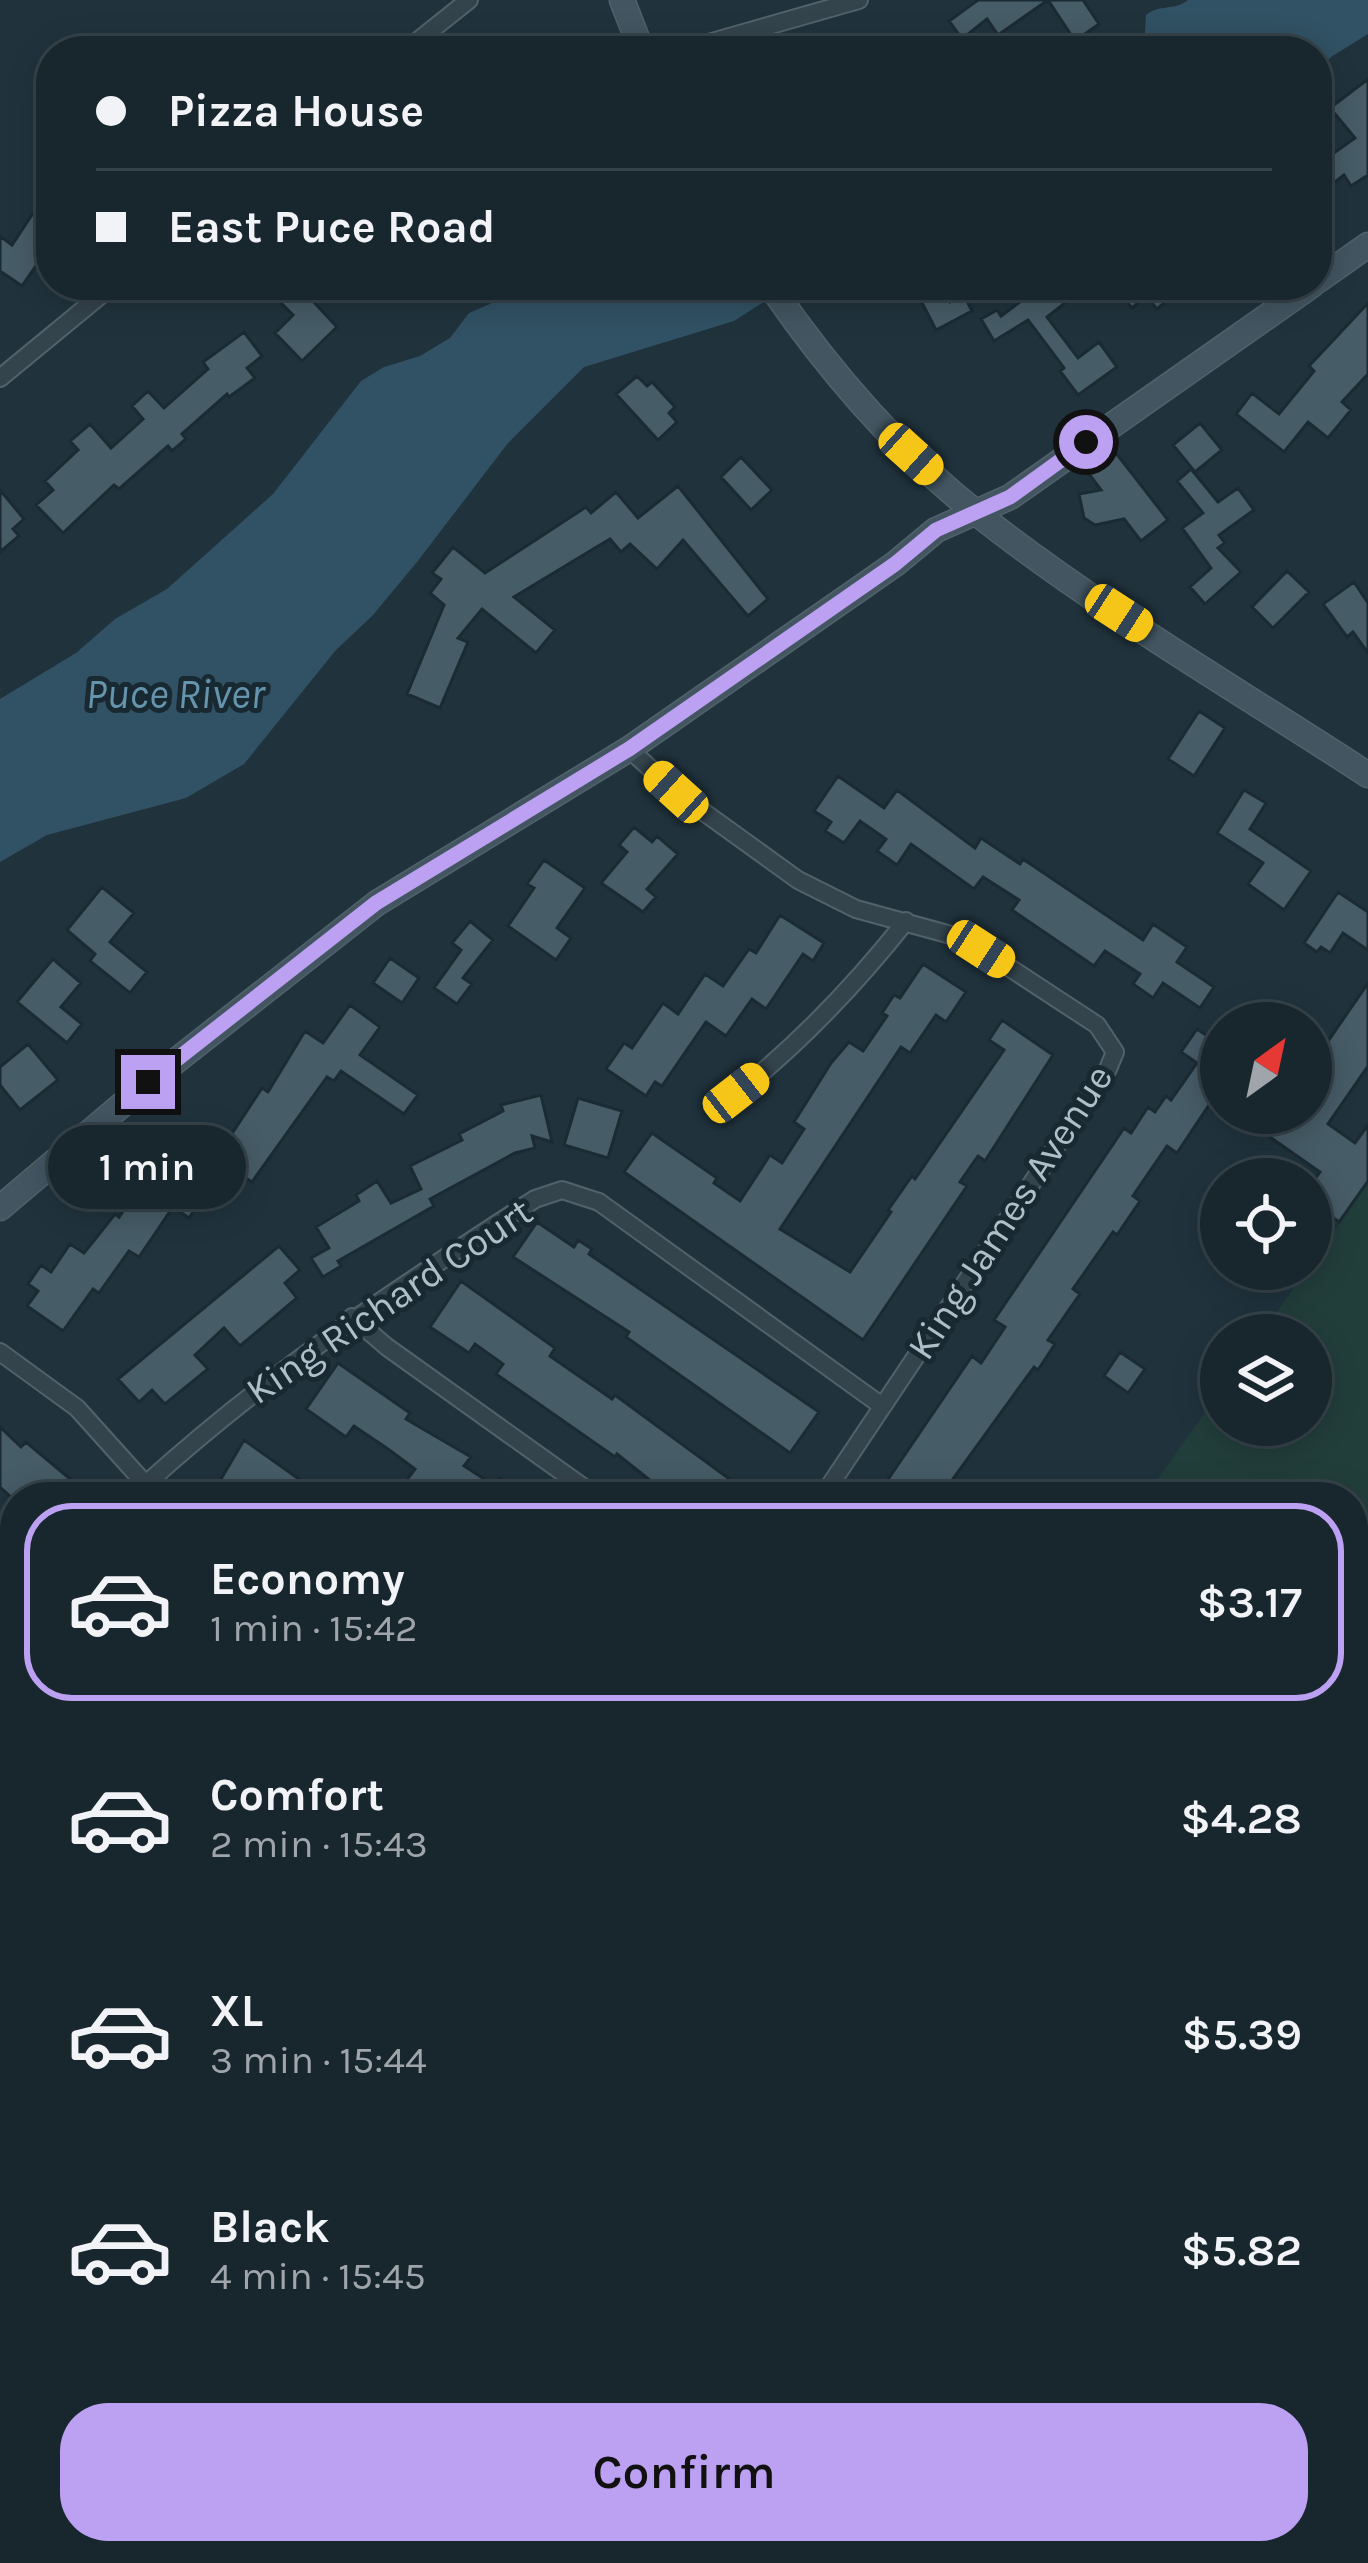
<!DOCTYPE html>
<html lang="en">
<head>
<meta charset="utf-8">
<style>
  :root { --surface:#18262e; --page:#212e36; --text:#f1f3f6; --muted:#9fa5aa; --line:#36434a; --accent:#bca0f2 }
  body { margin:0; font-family:Karla,sans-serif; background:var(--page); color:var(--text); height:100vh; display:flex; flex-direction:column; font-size:45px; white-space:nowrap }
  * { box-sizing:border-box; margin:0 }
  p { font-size:39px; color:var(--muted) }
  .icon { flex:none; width:66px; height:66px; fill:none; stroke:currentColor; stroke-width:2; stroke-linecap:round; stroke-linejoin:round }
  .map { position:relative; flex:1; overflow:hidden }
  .details { position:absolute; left:0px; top:1482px; width:1368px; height:1083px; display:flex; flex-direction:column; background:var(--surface); border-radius:48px 48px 0 0; box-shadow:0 6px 30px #0003,0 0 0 3px var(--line) }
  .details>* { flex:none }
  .top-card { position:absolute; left:36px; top:36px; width:1296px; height:264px; border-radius:48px; box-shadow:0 6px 30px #0003,0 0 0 3px var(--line); display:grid; align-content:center; height:264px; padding:0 60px; background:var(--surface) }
  .needle { width:78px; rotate:33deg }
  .controls { position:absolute; left:1200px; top:1002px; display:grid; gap:24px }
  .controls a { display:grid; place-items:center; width:132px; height:132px; border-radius:50%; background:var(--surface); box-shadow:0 6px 30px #0003,0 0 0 3px var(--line); font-size:60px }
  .end { position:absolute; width:54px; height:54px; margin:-27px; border:15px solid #bca0f2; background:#111; box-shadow:0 0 0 6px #111 }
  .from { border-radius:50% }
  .bubble { position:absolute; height:84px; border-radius:42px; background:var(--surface); box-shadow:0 6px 30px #0003,0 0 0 3px var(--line); font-size:39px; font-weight:600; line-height:84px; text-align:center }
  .car { position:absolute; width:36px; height:72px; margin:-36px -18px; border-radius:15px; box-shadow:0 0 9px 3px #0007; background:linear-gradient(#f5c518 24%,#345 0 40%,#f5c518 0 76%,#345 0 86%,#f5c518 0) }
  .top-card b { display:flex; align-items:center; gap:42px; height:114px; font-size:45px }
  .top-card b+b { border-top:3px solid var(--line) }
  .top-card i { width:30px; height:30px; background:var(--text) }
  ul { padding:21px 0 0; list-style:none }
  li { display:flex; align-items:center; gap:36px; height:198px; margin:0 24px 18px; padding:0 36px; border:6px solid transparent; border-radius:48px }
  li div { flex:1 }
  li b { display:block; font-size:45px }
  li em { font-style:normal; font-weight:600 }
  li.current { border-color:var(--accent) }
  li>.icon { width:108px; height:108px; stroke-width:1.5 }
  .action { display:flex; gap:24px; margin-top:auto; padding:24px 60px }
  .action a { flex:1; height:138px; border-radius:48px; background:var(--accent); color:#111; font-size:48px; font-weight:600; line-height:138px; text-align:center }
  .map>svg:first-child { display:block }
  .green { fill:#223e3b }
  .water { fill:#315264 }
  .building { fill:#465c67; stroke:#1b2b34; stroke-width:3 }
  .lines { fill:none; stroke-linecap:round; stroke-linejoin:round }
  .street-casing { stroke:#52626b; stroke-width:20 }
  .secondary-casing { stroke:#52626b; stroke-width:27 }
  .street { stroke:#34444d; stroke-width:16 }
  .secondary { stroke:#425561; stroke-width:24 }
  .route { stroke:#bca0f2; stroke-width:15 }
  .labels { text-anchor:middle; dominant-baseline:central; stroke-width:10; stroke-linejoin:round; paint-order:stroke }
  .street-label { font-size:39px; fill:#afbfc9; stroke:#192932 }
  .water-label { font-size:42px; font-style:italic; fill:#6594ac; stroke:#192932 }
</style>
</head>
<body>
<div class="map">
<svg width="1368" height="2563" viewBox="0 0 1368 2563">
  <rect width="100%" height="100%" fill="#20333d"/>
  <path class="green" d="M1368 1184V1720L1353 1710V1497H1145L1221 1390V1425H1311V1335H1260Z"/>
  <path class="water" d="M1188 0H1368V34L1331 57 1317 72V51H1127L1145 33 1146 15C1159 4 1175 11 1188 0Z
    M556 285H822L765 301 734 321 584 367 508 443 417 562 373 615 336 650 244 764 186 798 47 835 0 862V699L76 653 115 619 167 589 273 494 361 381 384 367 420 356 450 338 469 313 513 294 544 291Z"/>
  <path class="building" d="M978 0H1083L1099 24 1075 41 1048 0 998 35 987 19 962 39 949 21Z
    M1368 79V175L1351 186 1344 175 1317 196V165L1355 138 1330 108Z
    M51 186V244L22 286 0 271V236L12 245Z
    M284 285H298L337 327 302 361 275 333 293 315 273 295Z
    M941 285 950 302 964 295 972 311 936 330 918 295Z
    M1043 285H1051L1065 303 1047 317 1078 358 1099 342 1117 367 1078 395 1060 371 1064 368 1028 320 994 341 981 319 997 310 1001 316Z
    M1113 285H1166L1174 295 1157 309 1146 296 1132 308Z
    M1368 303V374L1342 402 1351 410 1328 438 1308 422 1284 452 1236 414 1252 393 1279 414 1314 371 1309 366Z
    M244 332 262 356 247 368 255 378 229 397 227 394 182 434 186 439 172 451 168 446 119 489 114 485 63 533 36 505 53 490 45 481 78 450 70 441 90 424 111 448 143 419 132 406 148 391 164 408 208 369 203 362Z
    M637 376 647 386 652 382 675 407 669 413 677 422 658 440 616 394Z
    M1200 423 1222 450 1195 472 1173 445Z
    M1116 453 1168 520 1141 541 1124 519 1095 525 1084 518 1079 494 1101 490 1089 474Z
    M741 457 772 490 751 510 721 477Z
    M1191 469 1218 502 1238 488 1254 510 1219 535 1225 543 1218 548 1241 572 1205 604 1190 587 1211 568 1182 528 1203 513 1177 481Z
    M678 486 768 599 748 616 683 540 657 569 630 544 621 552 610 539 514 597 555 630 536 653 482 609 458 638 468 642 440 708 407 694 444 605 430 593 441 579 432 573 453 547 485 573 586 507 591 513 616 492 638 518Z
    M0 490 24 519 13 529 19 536 0 552Z
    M1287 571 1309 592 1273 628 1252 607Z
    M1354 582 1368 603V653L1353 632 1347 637 1323 604Z
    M1199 711 1225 728 1194 776 1168 759Z
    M838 776 884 808 897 790 975 848 981 838 1020 864 1023 859 1143 940 1153 924 1187 947 1177 962 1214 987 1200 1008 1163 983 1153 998 1133 984 1140 974 1105 951 1094 966 1012 910 1019 900 983 877 974 889 911 844 897 865 877 851 886 839 860 821 844 843 825 831 831 822 814 811Z
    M1244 790 1266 803 1250 829 1311 871 1284 910 1248 884 1263 863 1217 833Z
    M634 827 652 842 657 836 678 854 647 889 656 897 643 912 601 883 627 852 619 845Z
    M544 860 585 888 557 928 571 938 556 960 508 926 534 888 527 884Z
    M102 887 134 913 110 942 147 972 130 993 90 961 95 954 67 930Z
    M1338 892 1368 912V950L1343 933 1330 953 1321 947 1317 952 1304 943Z
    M780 915 824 943 813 961 803 954 766 1009 752 999 726 1036 706 1022 662 1086 655 1082 646 1096 606 1069 624 1043 632 1048 663 1003 678 1014 705 974 723 986 749 949 756 953Z
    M470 921 493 940 463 978 472 984 457 1004 434 988 461 950 452 943Z
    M390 958 419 978 402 1003 373 983Z
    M53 959 81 983 61 1007 82 1024 67 1043 17 1002Z
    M923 964 966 992 946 1022 936 1015 910 1053 901 1047 780 1229 850 1272 891 1212 888 1210 912 1176 915 1179 1004 1050 989 1040 1002 1020 1053 1055 985 1161 978 1156 960 1182 967 1186 863 1340 624 1172 652 1133 717 1178 714 1183 740 1201 770 1155 782 1163 804 1129 794 1122 831 1063 849 1042 863 1051 887 1016 882 1013 894 995 900 998Z
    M1368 983V1066L1328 1124 1355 1143 1368 1125V1181L1339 1222 1311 1202V1184L1320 1172 1264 1133 1278 1113H1311V1066Z
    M350 1005 380 1027 360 1055 418 1095 404 1114 341 1071 334 1081 327 1077 252 1182 225 1164 189 1218 173 1207 139 1257 129 1251 99 1293 93 1289 63 1331 27 1306 38 1291 28 1284 41 1265 51 1272 70 1244 84 1253 115 1214 119 1217 135 1194 141 1198 161 1169 173 1176 189 1153 201 1162 221 1132 229 1138 262 1088 268 1092 305 1031 323 1043Z
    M1197 1029 1221 1045V1087L1177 1153 1167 1146 1133 1196 1140 1201 1117 1235 1113 1232 1073 1289 1080 1294 1048 1340 1055 1344 1038 1370 1034 1367 940 1497H876L972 1356 981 1363 1005 1327 994 1320 1124 1128 1131 1133 1148 1107 1155 1112 1166 1096 1171 1100 1197 1063 1181 1052Z
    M28 1044 58 1080 20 1110 0 1085V1067Z
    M541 1095 552 1142 532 1136 535 1148 515 1153 430 1199 434 1206 338 1261 341 1266 323 1277 311 1258 329 1248 316 1227 359 1201 356 1195 377 1181 391 1203 421 1189 410 1166 462 1140 459 1134 503 1111 501 1105Z
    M578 1098 622 1111 608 1158 564 1145Z
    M537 1222 574 1247 578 1240 592 1249 589 1254 819 1412 790 1453 626 1337 629 1332 513 1257Z
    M279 1246 300 1270 285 1283 297 1298 240 1346 224 1328 195 1355 208 1369 165 1404 152 1390 139 1402 118 1379Z
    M461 1281 555 1348 550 1356 612 1399 615 1395 754 1497H671L617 1454 615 1457 496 1374 503 1364 475 1344 469 1353 430 1327Z
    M1120 1352 1145 1369 1128 1393 1104 1376Z
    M338 1363 410 1413 406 1419 471 1457 464 1466 495 1486 500 1478 527 1497H430L406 1481 415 1469 388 1449 354 1426 346 1437 306 1409Z
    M0 1427 21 1447 26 1442 75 1483 71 1488 82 1497H11L0 1487Z
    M244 1440 306 1484 322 1497H267L248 1484 237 1497 218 1484Z"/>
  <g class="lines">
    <defs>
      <path id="street" d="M405 51 469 0
        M680 51 859 0
        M0 378 113 285
        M629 749 676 792 798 880 856 909 951 935 981 949 1097 1025 1115 1052 1108 1069 822 1497
        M737 1093C800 1043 856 984 906 921
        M352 1317 387 1347 597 1497
        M0 1352 77 1408 157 1497
        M145 1485C269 1372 395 1290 535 1199L562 1190 599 1202 882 1406
        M1353 1932 1368 1943
        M0 2117 15 2128
        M1353 2328 1368 2339
        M0 2502 15 2510
        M82 2550 102 2563
        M611 2550 629 2563
        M1141 2550 1160 2563"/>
      <path id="secondary" d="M622 0 642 51
        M1317 281 1368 245
        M770 285C828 370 898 451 979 515 1101 611 1238 690 1368 775
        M0 1208 149 1082 377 903 629 749 895 564 936 530 1010 497 1312 285"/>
    </defs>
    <use href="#street" class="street-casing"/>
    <use href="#secondary" class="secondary-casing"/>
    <use href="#street" class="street"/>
    <use href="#secondary" class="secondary"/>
  </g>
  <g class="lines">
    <path class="route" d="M148 1082 376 903 629 749 895 564 936 530 1010 497 1086 442"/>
  </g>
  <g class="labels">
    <g class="street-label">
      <text transform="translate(1010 1212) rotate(-57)">King James Avenue</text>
      <text transform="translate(389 1301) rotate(-34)">King Richard Court</text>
    </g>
    <g class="water-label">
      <text x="175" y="694">Puce River</text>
    </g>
  </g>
</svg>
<div class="controls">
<a><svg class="needle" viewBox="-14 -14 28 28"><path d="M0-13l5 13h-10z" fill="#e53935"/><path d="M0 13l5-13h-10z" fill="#9fa5aa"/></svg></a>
<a><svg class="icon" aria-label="locate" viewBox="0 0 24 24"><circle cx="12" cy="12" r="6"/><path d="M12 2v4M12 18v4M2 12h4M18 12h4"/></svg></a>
<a><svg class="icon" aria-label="layers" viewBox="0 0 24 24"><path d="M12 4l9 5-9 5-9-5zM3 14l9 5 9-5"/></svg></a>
</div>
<i class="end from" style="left:1086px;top:442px"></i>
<i class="end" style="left:148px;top:1082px"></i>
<div class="bubble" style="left:48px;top:1125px;width:198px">1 min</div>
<i class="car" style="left:911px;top:454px;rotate:132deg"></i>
<i class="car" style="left:1119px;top:613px;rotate:123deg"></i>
<i class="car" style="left:676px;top:792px;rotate:312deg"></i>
<i class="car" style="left:981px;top:949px;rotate:123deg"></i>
<i class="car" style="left:736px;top:1093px;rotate:52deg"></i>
<div class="top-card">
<b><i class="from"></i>Pizza House</b>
<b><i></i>East Puce Road</b>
</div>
<section class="details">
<ul>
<li class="current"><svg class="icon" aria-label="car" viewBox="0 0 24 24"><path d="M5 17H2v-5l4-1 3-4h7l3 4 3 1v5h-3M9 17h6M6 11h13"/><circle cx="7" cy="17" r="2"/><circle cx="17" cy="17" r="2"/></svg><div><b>Economy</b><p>1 min · 15:42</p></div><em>$3.17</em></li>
<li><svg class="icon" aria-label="car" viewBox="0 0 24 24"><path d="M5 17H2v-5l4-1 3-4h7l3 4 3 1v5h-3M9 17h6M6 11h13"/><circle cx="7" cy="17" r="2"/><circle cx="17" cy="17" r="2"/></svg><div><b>Comfort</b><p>2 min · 15:43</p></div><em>$4.28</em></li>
<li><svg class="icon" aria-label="car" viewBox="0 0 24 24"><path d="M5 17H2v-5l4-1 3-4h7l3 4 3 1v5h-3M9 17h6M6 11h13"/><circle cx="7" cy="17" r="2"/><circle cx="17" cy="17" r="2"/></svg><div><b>XL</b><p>3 min · 15:44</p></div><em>$5.39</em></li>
<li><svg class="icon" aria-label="car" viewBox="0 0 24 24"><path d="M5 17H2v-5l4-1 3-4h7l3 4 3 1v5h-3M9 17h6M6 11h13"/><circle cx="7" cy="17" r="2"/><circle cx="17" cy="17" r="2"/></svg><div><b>Black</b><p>4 min · 15:45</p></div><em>$5.82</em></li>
</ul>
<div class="action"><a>Confirm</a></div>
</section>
</div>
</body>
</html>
